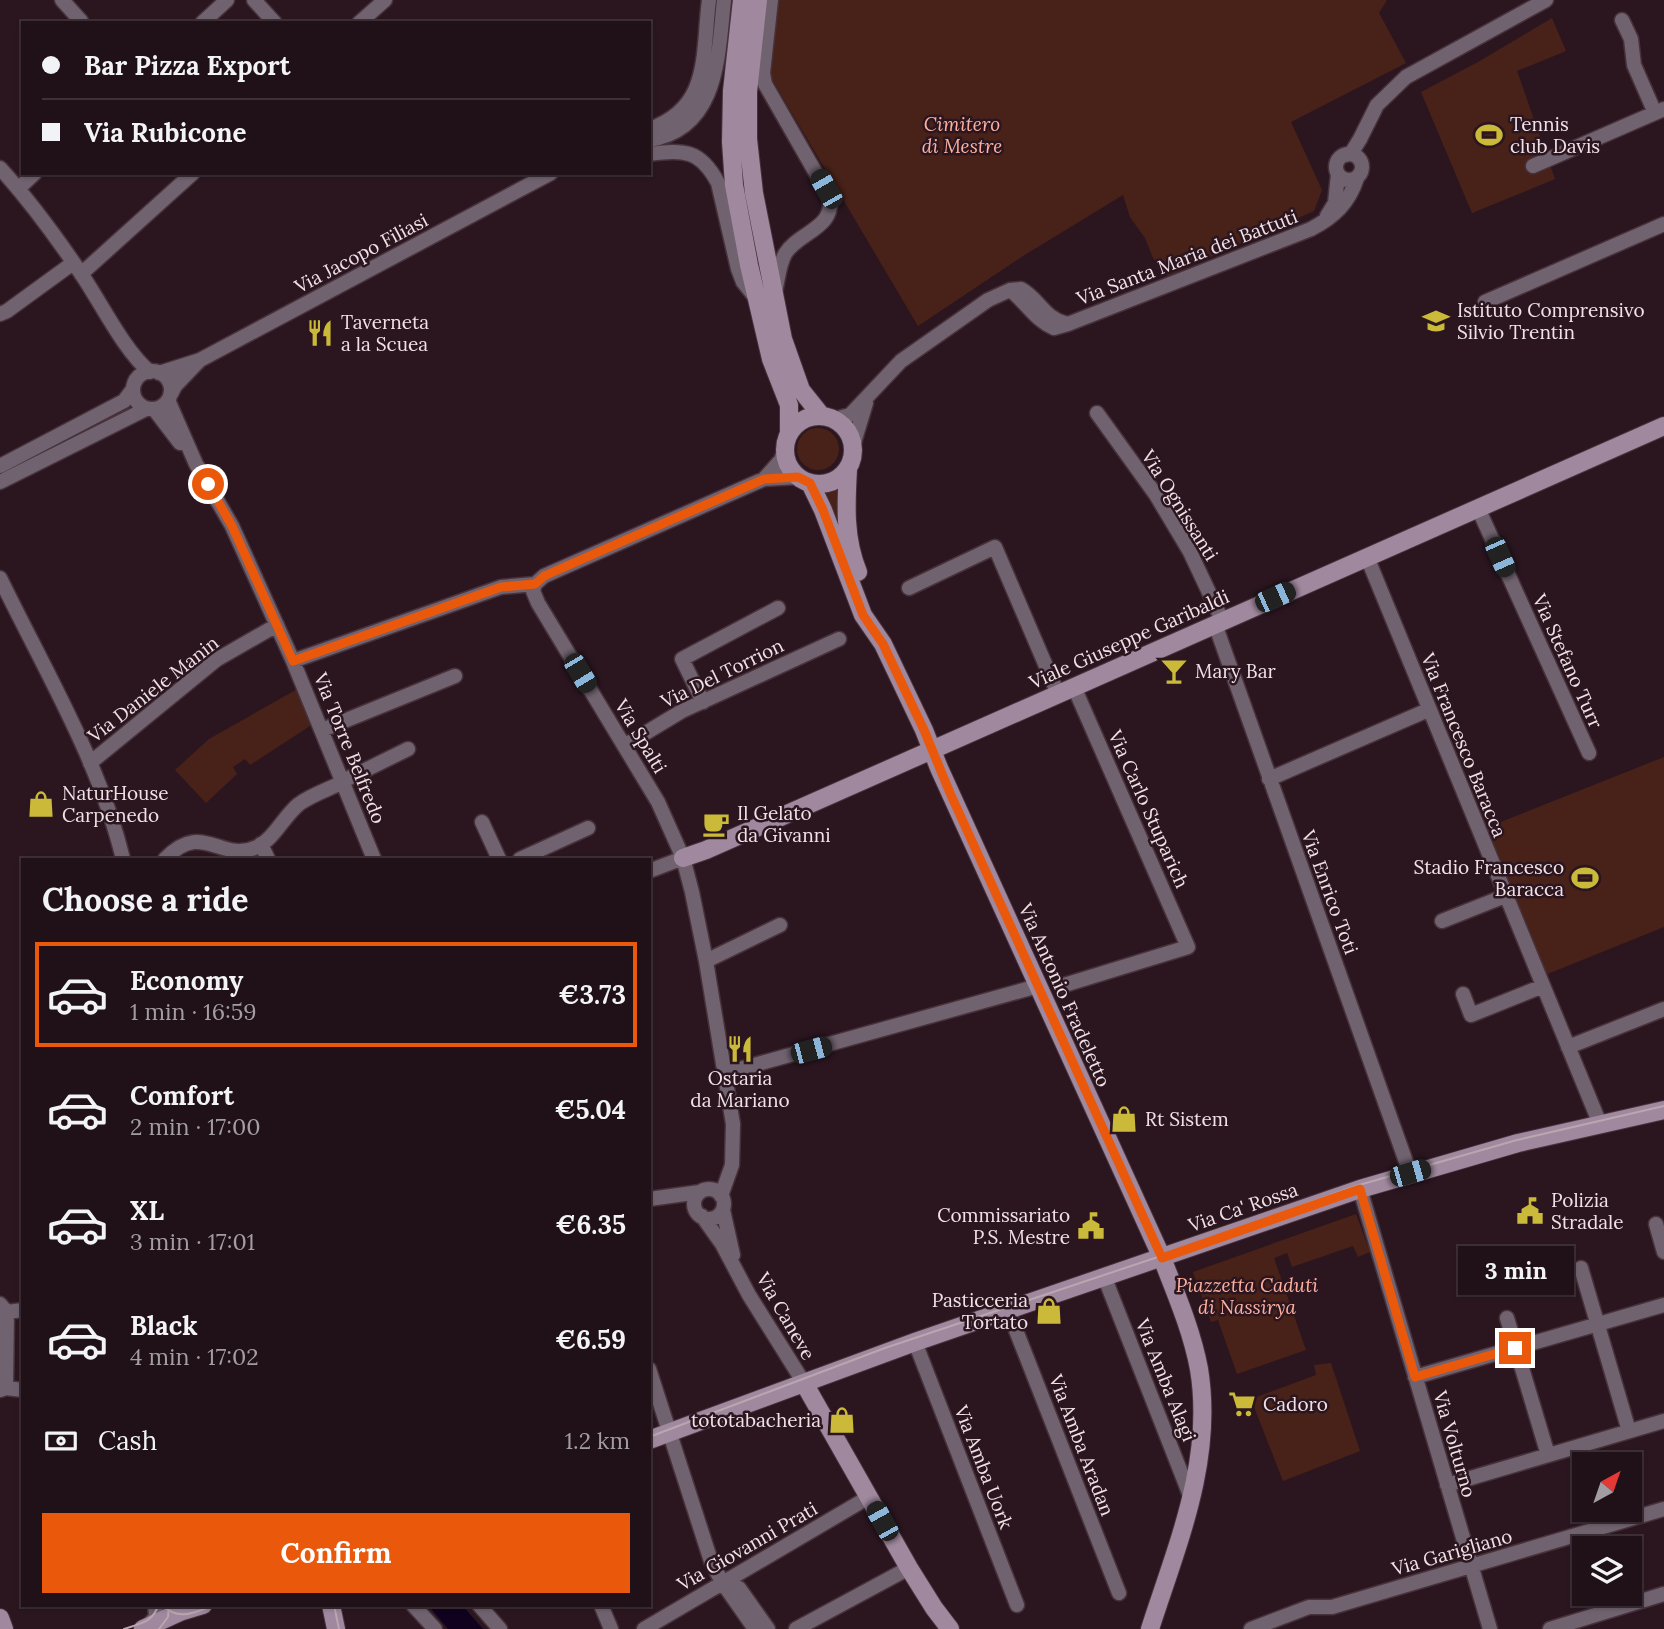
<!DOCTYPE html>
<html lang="en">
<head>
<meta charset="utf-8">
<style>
  :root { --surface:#201018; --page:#281921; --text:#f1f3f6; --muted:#a29da2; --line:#3d3037; --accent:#ea580c }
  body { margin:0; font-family:Lora,serif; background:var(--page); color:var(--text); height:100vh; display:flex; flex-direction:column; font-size:26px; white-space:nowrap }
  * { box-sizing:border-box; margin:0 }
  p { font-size:23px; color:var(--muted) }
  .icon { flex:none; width:38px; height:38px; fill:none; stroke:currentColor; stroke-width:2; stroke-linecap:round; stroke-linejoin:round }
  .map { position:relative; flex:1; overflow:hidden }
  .side { position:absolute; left:21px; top:858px; width:630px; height:749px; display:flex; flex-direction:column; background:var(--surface); border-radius:0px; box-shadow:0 2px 5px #0004,0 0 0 2px var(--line) }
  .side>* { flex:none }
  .banner { position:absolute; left:21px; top:21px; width:630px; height:154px; border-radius:0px; box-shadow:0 2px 5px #0004,0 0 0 2px var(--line); display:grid; align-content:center; height:154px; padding:0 21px; background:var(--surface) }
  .needle { width:46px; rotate:40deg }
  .controls { position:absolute; left:1572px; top:1452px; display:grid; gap:14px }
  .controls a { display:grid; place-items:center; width:70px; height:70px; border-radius:0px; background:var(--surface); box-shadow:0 2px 5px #0004,0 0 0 2px var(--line); font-size:35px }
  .end { position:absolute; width:32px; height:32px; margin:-16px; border:9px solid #ea580c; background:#fff; box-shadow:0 0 0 4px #fff }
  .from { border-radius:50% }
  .bubble { position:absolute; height:49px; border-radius:0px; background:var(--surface); box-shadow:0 2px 5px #0004,0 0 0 2px var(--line); font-size:23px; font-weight:700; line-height:49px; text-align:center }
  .car { position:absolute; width:21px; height:42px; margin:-21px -10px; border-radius:9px; box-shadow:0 0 5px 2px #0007; background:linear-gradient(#222 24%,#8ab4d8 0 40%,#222 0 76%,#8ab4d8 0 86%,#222 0) }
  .banner b { display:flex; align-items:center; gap:24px; height:66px; font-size:26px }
  .banner b+b { border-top:2px solid var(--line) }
  .banner i { width:18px; height:18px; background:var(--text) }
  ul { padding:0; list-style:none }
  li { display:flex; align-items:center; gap:21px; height:105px; margin:0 14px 10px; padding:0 7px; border:4px solid transparent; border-radius:0px }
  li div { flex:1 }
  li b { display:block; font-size:26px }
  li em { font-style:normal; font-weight:700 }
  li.on { border-color:var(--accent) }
  li>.icon { width:63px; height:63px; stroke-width:1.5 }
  h2 { padding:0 21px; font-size:32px; line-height:84px }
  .pay { display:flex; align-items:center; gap:18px; height:77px; padding:0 21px; font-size:26px }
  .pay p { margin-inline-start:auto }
  .primary-button { display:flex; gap:14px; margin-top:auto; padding:14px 21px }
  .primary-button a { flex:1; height:80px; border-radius:0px; background:var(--accent); color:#fff; font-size:28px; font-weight:700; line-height:80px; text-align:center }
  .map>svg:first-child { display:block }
  .green { fill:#482219 }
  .water { fill:#10021e }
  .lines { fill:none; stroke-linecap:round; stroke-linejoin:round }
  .street-casing { stroke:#47323c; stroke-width:17 }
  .secondary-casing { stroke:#47323c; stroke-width:20 }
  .street { stroke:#70626f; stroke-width:14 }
  .secondary { stroke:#a0889e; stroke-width:18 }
  .tram { stroke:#b8a7ae; stroke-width:2 }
  .route { stroke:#ea580c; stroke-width:9 }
  .labels { text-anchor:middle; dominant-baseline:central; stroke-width:5; stroke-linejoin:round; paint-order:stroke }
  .park-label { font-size:19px; font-style:italic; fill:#fdb19e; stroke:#2b1620 }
  .poi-label { font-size:19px; fill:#f0e1e7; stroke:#2b1620; text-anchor:start }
  .street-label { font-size:19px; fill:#f0e1e7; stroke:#2b1620 }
</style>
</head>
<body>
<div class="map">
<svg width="1664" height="1629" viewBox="0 0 1664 1629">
  <rect width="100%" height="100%" fill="#2b1620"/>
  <path class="green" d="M778 0H1387L1379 13 1406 63 1291 122 1322 190 1314 211 1168 276 1153 258 1145 238 1130 217 1123 195 1023 256 918 326 773 81 771 74Z
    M1552 18 1566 51 1517 71 1555 179 1472 213 1421 92 1478 62Z
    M797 449a21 21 0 1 1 42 0a21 21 0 1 1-42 0Z
    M839 485 842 539 820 490 829 491Z
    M301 687 316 722 250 765 245 759 233 767 237 774 206 803 175 770 209 739Z
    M1664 757V927L1545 975 1486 828Z
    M1356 1214 1370 1252 1358 1257 1353 1246 1292 1267 1287 1253 1274 1258 1306 1350 1237 1374 1218 1320 1211 1322 1193 1272Z
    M1331 1363 1360 1451 1283 1481 1251 1399 1316 1375 1314 1365Z"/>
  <path class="water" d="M428 1605H462L483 1629H448Z"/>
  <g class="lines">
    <defs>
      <path id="street" d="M62 0 81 21
        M254 0 275 23
        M771 0 763 73 765 84 829 196C837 228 798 232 785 254 779 265 778 280 775 292
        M1622 20 1631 39 1634 65 1655 113
        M202 23 227 0
        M359 23 385 0
        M649 129C711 108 702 55 709 0
        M649 140C719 129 718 55 724 0
        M649 154C684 150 700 149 718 183L738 269 743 282 755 297
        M1336 167a13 13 0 1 1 26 0a13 13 0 1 1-26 0Z
        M1346 155 1352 152 1360 139 1377 105 1406 77 1546 0
        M1533 166 1664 109
        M0 168C30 201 57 238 82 275 101 303 125 352 150 372
        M18 189 35 173
        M1327 216 1335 203 1338 174
        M81 274 193 173
        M1010 290C1026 302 1035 320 1054 328L1068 324 1311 229C1334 217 1349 203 1357 178
        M1485 302 1664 224
        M0 314 7 311 73 263
        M133 390a19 19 0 1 1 38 0a19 19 0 1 1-38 0Z
        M159 373 200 360 551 173
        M171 394 175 386 199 361
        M168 400 196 464 232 526 293 661 374 859
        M154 409 180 443
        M1097 413 1156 495 1190 552 1222 620
        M835 419 850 415 901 361 988 300 1010 290 1021 289C1038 298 1045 319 1065 323
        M853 446 866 403
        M0 466 124 401 133 389
        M764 479 781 460 784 452
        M0 482 146 409
        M1478 508 1589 753
        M1367 557 1600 1124
        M0 578C44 669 99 760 123 859
        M535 584 533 591 538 603 658 802 683 858 692 892 706 961 733 1124 732 1165 721 1196
        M535 584 544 576 764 479 798 477
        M909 588 995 547 1058 694
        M1215 624 1410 1173
        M293 661 501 587 535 584
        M703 702 682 659 778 608
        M322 730 455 676
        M624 746 682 711 839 639
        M90 763 216 660 277 625
        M1269 779 1428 710
        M343 781 408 749
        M482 822 499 859
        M261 844 268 859
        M165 859C203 819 221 864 257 847 274 839 284 816 299 804 311 795 329 789 343 782
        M520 859 588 828
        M649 871 683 858
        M1442 921 1505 896
        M706 961 780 925
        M1061 986 1188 947 1074 687
        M1463 994 1471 1015 1543 986
        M1568 1047 1664 1009
        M725 1073 1038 986
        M1360 1189 1490 1629
        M694 1204a15 15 0 1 1 30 0a15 15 0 1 1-30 0Z
        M649 1199 700 1192
        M723 1210 733 1255
        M702 1216 722 1244 749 1295 804 1383
        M1656 1224 1664 1252
        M1581 1268 1629 1431
        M1104 1276 1191 1498
        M0 1304 7 1312 6 1388
        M1008 1310 1119 1593
        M7 1312 23 1310
        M1507 1318 1548 1455
        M915 1342 1017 1605
        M649 1369 711 1561 722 1582 755 1629
        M1415 1377 1664 1305
        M0 1390 6 1388 23 1390
        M1447 1485 1664 1421
        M722 1582 739 1588 768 1629
        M413 1605 435 1629
        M479 1605 500 1629
        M601 1605 611 1629
        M148 1626 156 1617 155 1605
        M644 1629 869 1497
        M796 1629 909 1568
        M1251 1629 1309 1607H1332L1664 1509
        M1550 1629 1664 1594"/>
      <path id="secondary" d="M742 0 732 91 731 142 734 185 749 265 771 359 789 405V431
        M758 0 748 92V139L754 193 783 339 801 390 821 415
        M785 450a34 34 0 1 1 68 0a34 34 0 1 1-68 0Z
        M848 469C846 504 844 538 858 572
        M810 483 823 510 863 615 883 644 924 730 939 768 1162 1258C1176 1294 1192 1331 1199 1369 1214 1460 1177 1545 1150 1629
        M683 858 706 850 1664 426
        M804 1383 909 1568 934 1608 950 1629
        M649 1440 915 1342 1360 1189 1518 1143 1664 1110
        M331 1605 336 1629
        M0 1618 4 1629
        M143 1629 180 1612 203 1605"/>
    </defs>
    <use href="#street" class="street-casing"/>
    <use href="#secondary" class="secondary-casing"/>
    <use href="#street" class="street"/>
    <use href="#secondary" class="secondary"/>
    <path class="tram" d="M649 1437 885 1348 1161 1256 1359 1185 1517 1140 1664 1106
      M163 1605C178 1622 196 1612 215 1605
      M334 1605 339 1629
      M124 1629C139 1624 154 1622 158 1605
      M159 1629 168 1617 169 1605"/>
  </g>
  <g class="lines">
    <path class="route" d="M208 484 232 526 293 661 501 587 535 584 544 576 764 479 798 477 810 483 823 510 863 615 883 644 924 730 950 793 1162 1258 1360 1189 1415 1377 1515 1348"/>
  </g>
  <defs>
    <symbol id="stadium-bare" viewBox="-9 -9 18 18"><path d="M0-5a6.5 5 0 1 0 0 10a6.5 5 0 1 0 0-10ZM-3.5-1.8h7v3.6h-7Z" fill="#cbba39" stroke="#2b1620" stroke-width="2.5" paint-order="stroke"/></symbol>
    <symbol id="school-bare" viewBox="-9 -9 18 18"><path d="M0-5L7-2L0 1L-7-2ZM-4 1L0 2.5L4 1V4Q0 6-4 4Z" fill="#cbba39" stroke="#2b1620" stroke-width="2.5" paint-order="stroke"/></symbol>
    <symbol id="restaurant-bare" viewBox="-9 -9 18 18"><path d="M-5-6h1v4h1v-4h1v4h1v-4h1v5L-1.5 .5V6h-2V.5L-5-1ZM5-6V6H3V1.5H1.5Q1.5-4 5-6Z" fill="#cbba39" stroke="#2b1620" stroke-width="2.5" paint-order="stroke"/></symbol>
    <symbol id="bar-bare" viewBox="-9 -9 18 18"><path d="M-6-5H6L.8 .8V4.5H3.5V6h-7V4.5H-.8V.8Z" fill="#cbba39" stroke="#2b1620" stroke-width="2.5" paint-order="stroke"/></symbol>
    <symbol id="shop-bare" viewBox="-9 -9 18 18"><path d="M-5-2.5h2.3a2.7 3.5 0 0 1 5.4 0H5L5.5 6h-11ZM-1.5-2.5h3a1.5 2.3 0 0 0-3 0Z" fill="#cbba39" stroke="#2b1620" stroke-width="2.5" paint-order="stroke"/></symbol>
    <symbol id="cafe-bare" viewBox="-9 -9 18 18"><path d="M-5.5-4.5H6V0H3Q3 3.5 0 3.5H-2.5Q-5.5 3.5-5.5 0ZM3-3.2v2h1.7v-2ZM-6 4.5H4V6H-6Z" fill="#cbba39" stroke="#2b1620" stroke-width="2.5" paint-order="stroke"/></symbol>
    <symbol id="civic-bare" viewBox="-9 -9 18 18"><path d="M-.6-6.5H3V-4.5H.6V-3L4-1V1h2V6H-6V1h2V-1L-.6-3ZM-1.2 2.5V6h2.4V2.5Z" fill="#cbba39" stroke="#2b1620" stroke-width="2.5" paint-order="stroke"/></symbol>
    <symbol id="supermarket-bare" viewBox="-9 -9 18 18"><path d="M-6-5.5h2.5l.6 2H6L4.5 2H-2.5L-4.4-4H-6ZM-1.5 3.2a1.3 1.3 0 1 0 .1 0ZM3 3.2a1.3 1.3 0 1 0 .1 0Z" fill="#cbba39" stroke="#2b1620" stroke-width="2.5" paint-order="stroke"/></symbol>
  </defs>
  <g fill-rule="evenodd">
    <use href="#stadium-bare" x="1470" y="116" width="38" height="38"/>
    <use href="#school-bare" x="1417" y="302" width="38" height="38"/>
    <use href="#restaurant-bare" x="301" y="314" width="38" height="38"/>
    <use href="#bar-bare" x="1155" y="652" width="38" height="38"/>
    <use href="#shop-bare" x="22" y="785" width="38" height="38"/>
    <use href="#cafe-bare" x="697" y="805" width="38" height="38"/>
    <use href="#stadium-bare" x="1566" y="859" width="38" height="38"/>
    <use href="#restaurant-bare" x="721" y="1030" width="38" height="38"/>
    <use href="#shop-bare" x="1105" y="1100" width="38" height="38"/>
    <use href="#civic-bare" x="1511" y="1192" width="38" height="38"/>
    <use href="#civic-bare" x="1072" y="1207" width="38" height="38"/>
    <use href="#shop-bare" x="1030" y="1292" width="38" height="38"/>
    <use href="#supermarket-bare" x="1223" y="1385" width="38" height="38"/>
    <use href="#shop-bare" x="823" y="1401" width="38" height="38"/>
  </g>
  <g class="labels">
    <g class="park-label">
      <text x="962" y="124">Cimitero<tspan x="962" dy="22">di Mestre</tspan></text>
      <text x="1247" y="1285">Piazzetta Caduti<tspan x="1247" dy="22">di Nassirya</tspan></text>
    </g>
    <g class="poi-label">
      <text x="1510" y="124">Tennis<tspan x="1510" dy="22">club Davis</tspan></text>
      <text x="1457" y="310">Istituto Comprensivo<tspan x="1457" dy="22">Silvio Trentin</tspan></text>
      <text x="341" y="322">Taverneta<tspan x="341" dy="22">a la Scuea</tspan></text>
      <text x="1195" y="671">Mary Bar</text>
      <text x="62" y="793">NaturHouse<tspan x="62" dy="22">Carpenedo</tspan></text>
      <text x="737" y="813">Il Gelato<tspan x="737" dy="22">da Givanni</tspan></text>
      <text x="1564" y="867" text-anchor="end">Stadio Francesco<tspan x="1564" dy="22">Baracca</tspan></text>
      <text x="740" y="1078" text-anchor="middle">Ostaria<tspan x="740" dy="22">da Mariano</tspan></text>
      <text x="1145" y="1119">Rt Sistem</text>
      <text x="1551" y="1200">Polizia<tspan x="1551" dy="22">Stradale</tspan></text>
      <text x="1070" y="1215" text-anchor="end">Commissariato<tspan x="1070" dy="22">P.S. Mestre</tspan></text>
      <text x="1028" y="1300" text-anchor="end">Pasticceria<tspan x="1028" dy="22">Tortato</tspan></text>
      <text x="1263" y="1404">Cadoro</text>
      <text x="821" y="1420" text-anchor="end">tototabacheria</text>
    </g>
    <g class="street-label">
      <text transform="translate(361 253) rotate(-28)">Via Jacopo Filiasi</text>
      <text transform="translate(1187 257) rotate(-21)">Via Santa Maria dei Battuti</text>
      <text transform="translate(1180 505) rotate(58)">Via Ognissanti</text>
      <text transform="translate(1129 639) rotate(-24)">Viale Giuseppe Garibaldi</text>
      <text transform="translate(1568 661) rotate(66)">Via Stefano Turr</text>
      <text transform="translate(722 673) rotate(-26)">Via Del Torrion</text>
      <text transform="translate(153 689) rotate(-38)">Via Daniele Manin</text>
      <text transform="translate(641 736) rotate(59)">Via Spalti</text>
      <text transform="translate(1464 745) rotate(68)">Via Francesco Baracca</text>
      <text transform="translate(350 748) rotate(68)">Via Torre Belfredo</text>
      <text transform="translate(1149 809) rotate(66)">Via Carlo Stuparich</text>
      <text transform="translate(1330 892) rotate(70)">Via Enrico Toti</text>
      <text transform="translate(1065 995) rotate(66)">Via Antonio Fradeletto</text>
      <text transform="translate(1243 1207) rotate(-19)">Via Ca' Rossa</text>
      <text transform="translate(786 1316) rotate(60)">Via Caneve</text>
      <text transform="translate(1166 1380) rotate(68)">Via Amba Alagi</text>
      <text transform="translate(1455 1444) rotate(74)">Via Volturno</text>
      <text transform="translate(1082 1445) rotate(69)">Via Amba Aradan</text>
      <text transform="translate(984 1467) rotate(69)">Via Amba Uork</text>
      <text transform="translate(747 1546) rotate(-30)">Via Giovanni Prati</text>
      <text transform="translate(1452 1552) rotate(-16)">Via Garigliano</text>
    </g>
  </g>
</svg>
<div class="controls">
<a><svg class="needle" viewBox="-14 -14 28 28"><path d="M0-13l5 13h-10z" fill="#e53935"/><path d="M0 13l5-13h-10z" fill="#a29da2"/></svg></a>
<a><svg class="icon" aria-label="layers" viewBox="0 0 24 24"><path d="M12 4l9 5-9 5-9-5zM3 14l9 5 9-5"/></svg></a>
</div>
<i class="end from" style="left:208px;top:484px"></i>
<i class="end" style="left:1515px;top:1348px"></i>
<div class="bubble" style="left:1458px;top:1246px;width:116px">3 min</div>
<i class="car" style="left:826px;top:189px;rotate:330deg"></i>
<i class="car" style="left:1500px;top:557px;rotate:156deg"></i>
<i class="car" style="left:1275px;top:597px;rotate:66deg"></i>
<i class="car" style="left:580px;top:673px;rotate:149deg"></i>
<i class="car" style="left:811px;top:1050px;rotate:75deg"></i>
<i class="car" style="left:1410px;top:1173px;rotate:74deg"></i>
<i class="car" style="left:882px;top:1521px;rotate:331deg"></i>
<div class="banner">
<b><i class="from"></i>Bar Pizza Export</b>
<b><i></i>Via Rubicone</b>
</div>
<section class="side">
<h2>Choose a ride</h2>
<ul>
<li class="on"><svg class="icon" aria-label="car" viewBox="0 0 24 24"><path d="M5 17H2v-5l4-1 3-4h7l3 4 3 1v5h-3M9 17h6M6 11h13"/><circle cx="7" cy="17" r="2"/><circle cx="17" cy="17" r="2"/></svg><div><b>Economy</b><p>1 min · 16:59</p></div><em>€3.73</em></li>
<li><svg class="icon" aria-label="car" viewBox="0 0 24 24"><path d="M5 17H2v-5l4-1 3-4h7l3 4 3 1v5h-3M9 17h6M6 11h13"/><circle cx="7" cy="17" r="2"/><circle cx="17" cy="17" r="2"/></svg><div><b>Comfort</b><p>2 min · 17:00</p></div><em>€5.04</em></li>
<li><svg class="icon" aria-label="car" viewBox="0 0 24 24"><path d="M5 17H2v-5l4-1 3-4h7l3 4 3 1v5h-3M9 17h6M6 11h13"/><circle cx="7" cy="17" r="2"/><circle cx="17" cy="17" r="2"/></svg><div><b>XL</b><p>3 min · 17:01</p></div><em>€6.35</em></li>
<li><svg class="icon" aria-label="car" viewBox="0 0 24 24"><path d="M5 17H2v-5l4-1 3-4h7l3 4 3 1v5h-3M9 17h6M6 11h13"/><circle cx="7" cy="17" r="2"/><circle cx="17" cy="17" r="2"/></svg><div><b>Black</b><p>4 min · 17:02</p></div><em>€6.59</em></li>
</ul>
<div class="pay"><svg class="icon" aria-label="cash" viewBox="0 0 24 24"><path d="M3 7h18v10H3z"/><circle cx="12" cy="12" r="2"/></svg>Cash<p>1.2 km</p></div>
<div class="primary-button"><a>Confirm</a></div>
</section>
</div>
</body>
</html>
